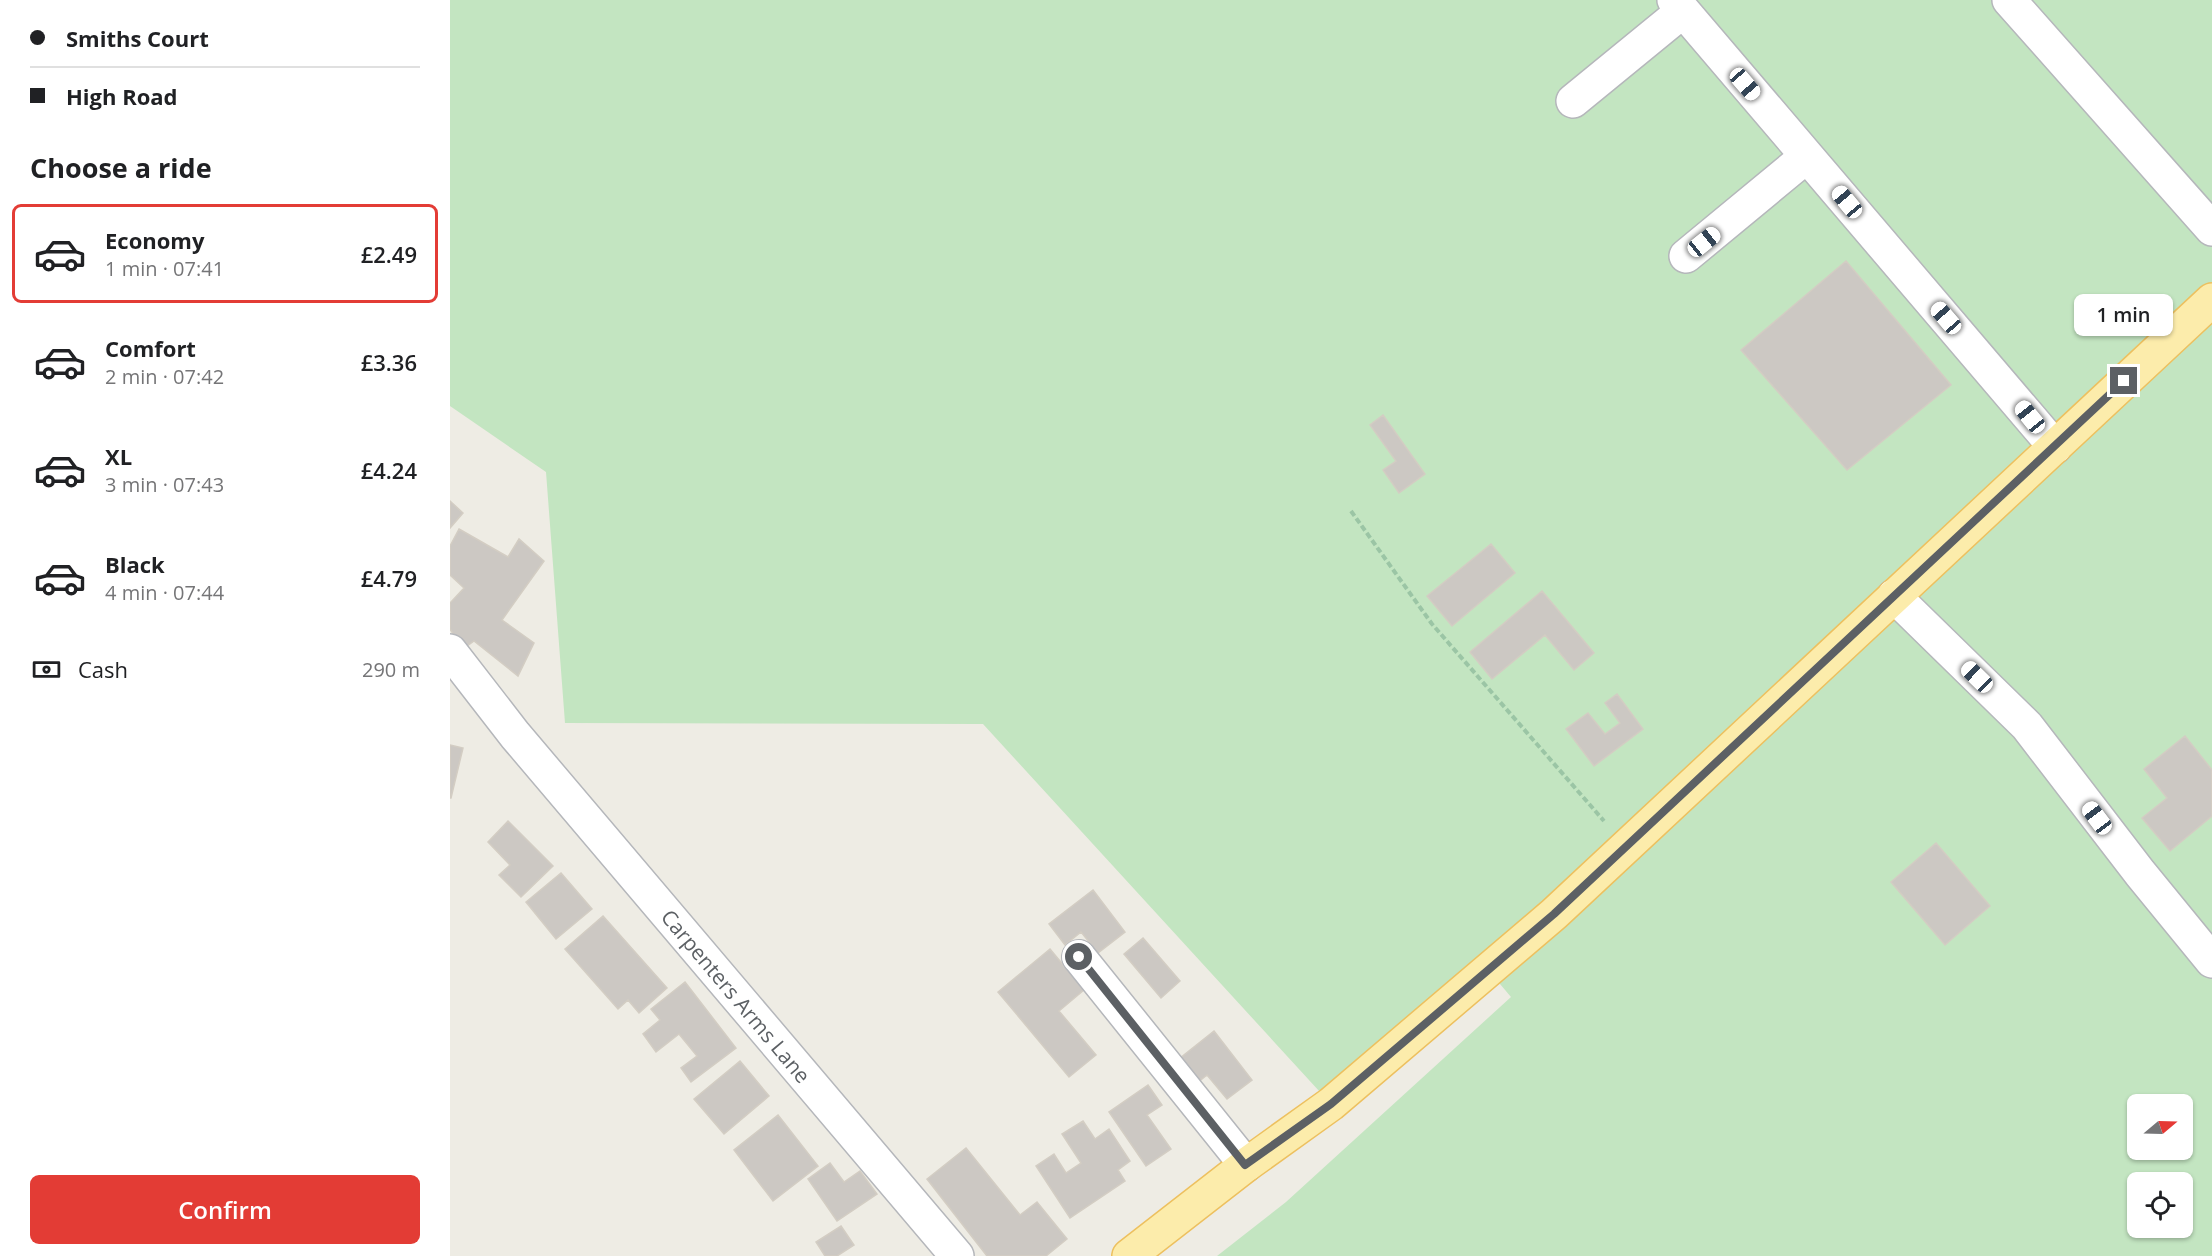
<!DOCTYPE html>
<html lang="en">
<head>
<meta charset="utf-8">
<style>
  :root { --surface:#fff; --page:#f2f2f2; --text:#202124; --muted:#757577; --line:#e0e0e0; --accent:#e33c35 }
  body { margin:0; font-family:"Open Sans",sans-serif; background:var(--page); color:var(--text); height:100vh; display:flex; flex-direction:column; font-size:22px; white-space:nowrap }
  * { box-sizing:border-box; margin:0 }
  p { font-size:20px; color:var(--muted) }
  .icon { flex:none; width:33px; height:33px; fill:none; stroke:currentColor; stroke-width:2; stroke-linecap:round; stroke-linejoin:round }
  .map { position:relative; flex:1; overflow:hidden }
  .sheet { display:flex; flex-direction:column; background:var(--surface); width:450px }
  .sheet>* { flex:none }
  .banner { display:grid; align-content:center; height:132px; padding:0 30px; background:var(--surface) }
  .needle { width:39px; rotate:71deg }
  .fabs { position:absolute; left:1677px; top:1094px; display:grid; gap:12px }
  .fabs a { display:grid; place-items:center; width:66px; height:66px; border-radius:9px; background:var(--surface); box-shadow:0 2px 4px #0004; font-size:30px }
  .end { position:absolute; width:27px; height:27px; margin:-14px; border:8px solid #5c6064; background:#fff; box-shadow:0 0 0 3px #fff }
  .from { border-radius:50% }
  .bubble { position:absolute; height:42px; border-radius:9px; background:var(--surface); box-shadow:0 2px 4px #0004; font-size:20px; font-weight:600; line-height:42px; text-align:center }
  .car { position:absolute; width:18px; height:36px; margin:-18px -9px; border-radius:8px; box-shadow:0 0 4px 2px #0007; background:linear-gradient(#fff 24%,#345 0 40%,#fff 0 76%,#345 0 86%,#fff 0) }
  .banner b { display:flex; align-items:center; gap:21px; height:57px; font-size:22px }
  .banner b+b { border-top:2px solid var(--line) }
  .banner i { width:15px; height:15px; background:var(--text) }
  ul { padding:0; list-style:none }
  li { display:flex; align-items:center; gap:18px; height:99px; margin:0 12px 9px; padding:0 18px; border:3px solid transparent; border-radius:9px }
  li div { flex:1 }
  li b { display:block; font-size:22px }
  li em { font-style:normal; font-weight:600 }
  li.selected { border-color:var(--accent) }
  li>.icon { width:54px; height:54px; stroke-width:1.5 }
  h2 { padding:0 30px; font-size:27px; line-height:72px }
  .pay { display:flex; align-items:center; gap:15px; height:66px; padding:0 30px; font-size:22px }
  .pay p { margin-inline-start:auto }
  .cta { display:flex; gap:12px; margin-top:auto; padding:12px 30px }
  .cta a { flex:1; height:69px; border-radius:9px; background:var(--accent); color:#fff; font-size:24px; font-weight:600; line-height:69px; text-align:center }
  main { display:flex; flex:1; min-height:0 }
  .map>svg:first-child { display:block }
  .green { fill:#c3e5c1; fill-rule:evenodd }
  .building { fill:#ccc8c3; stroke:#d3cdc3; stroke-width:1.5 }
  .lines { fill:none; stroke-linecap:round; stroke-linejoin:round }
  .minor-casing { stroke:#b5b7bb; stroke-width:36 }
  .major-casing { stroke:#edc05f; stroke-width:36 }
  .path { stroke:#9bc5a5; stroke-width:4; stroke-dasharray:6 3; stroke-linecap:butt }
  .minor { stroke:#fff; stroke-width:33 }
  .major { stroke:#fcecab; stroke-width:33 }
  .route { stroke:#5c6064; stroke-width:8 }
  .labels { text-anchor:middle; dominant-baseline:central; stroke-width:4.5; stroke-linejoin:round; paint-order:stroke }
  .street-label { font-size:21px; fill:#5c6064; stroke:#fff }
</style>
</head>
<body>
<main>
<section class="sheet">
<div class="banner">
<b><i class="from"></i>Smiths Court</b>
<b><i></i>High Road</b>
</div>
<h2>Choose a ride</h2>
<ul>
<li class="selected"><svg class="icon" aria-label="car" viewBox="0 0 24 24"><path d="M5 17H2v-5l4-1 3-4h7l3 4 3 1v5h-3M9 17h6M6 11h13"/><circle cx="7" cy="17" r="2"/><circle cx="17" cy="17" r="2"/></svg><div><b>Economy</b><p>1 min · 07:41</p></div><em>£2.49</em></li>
<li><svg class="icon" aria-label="car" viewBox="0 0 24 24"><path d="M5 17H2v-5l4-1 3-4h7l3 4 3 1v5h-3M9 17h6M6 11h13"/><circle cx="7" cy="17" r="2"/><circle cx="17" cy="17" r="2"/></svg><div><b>Comfort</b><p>2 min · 07:42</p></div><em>£3.36</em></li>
<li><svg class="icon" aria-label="car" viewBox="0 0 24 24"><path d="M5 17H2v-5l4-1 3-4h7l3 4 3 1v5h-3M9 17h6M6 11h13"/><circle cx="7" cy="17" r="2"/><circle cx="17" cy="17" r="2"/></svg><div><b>XL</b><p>3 min · 07:43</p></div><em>£4.24</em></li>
<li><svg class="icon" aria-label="car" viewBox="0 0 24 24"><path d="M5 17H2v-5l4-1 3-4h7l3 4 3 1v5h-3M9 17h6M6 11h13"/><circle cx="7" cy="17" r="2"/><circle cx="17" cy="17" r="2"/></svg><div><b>Black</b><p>4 min · 07:44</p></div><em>£4.79</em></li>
</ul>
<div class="pay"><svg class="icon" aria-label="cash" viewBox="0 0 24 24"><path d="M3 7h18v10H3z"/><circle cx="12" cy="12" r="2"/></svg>Cash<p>290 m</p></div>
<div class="cta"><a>Confirm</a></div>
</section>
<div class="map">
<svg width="1762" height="1256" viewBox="0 0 1762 1256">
  <rect width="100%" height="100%" fill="#eeece4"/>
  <path class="green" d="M0 0H1762V1256H767L836 1202 1061 997 1039 971 881 1104 533 724 115 723 96 472 0 406ZM1688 1104H1732V1149H1688ZM1688 1182H1732V1227H1688Z"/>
  <path class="building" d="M1396 261 1501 385 1397 470 1291 350Z
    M933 415 975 474 949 493 933 470 946 461 920 425Z
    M0 501 13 513 0 528Z
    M9 529 58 557 69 539 94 561 52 620 84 643 68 676 24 641 13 649 0 629V603L14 588 0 575V546Z
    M1041 544 1065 573 1002 626 977 596Z
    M1092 591 1144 653 1124 670 1095 635 1042 679 1020 652Z
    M1167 694 1193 729 1144 766 1116 729 1138 713 1155 734 1170 723 1155 703Z
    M1735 736 1762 770V816L1720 851 1692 818 1717 798 1694 769Z
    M0 745 13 748 1 798H0Z
    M58 821 103 866 71 897 49 875 60 865 38 842Z
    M1486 843 1540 906 1495 945 1441 882Z
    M111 873 142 909 106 939 76 902Z
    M643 890 675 932 648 953 631 932 615 945 599 924Z
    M153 916 217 988 189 1013 178 1000 168 1009 115 949Z
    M693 938 730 981 711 998 674 954Z
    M600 949 634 990 609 1011 646 1055 619 1077 548 992Z
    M235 982 286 1048 241 1082 231 1068 247 1056 229 1034 206 1052 193 1034 210 1020 201 1009Z
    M764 1031 802 1080 777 1099 757 1075 742 1087 724 1063Z
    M290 1061 319 1096 274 1134 244 1099Z
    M698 1085 712 1105 697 1115 721 1149 696 1166 659 1112Z
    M328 1115 368 1166 323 1201 284 1150Z
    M633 1121 645 1139 659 1129 680 1161 668 1170 675 1181 620 1218 586 1166 604 1154 616 1173 631 1163 612 1134Z
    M516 1148 570 1215 587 1202 617 1239 596 1256H537L477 1179Z
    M380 1163 394 1182 410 1171 427 1194 387 1221 358 1179Z
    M391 1226 404 1245 387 1256H375L366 1242Z"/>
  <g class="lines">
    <defs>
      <path id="minor" d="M1224 0 1605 447
        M1559 0 1762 229
        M1123 101 1233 11
        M1236 256 1357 156
        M1444 596 1577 726 1690 873 1762 961
        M0 651 65 735 507 1256
        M629 957 796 1165"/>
      <path id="major" d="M679 1256 796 1165 881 1104 1104 914 1762 300"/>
    </defs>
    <use href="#minor" class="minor-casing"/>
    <use href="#major" class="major-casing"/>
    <path class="path" d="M901 511 982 624 1154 821"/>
    <use href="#minor" class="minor"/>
    <use href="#major" class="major"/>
  </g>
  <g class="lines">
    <path class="route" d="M629 957 795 1165 881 1104 1104 914 1674 381"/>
  </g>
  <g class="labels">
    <g class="street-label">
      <text transform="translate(286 996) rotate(50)">Carpenters Arms Lane</text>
    </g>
  </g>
</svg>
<div class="fabs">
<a><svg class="needle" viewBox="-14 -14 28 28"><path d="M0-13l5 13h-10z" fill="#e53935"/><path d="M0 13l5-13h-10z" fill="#757577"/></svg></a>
<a><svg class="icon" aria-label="locate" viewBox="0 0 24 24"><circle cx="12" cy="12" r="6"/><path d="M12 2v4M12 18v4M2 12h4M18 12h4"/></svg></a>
</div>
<i class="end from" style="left:629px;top:957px"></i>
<i class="end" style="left:1674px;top:381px"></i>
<div class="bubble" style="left:1624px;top:294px;width:99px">1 min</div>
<i class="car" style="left:1295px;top:84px;rotate:139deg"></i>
<i class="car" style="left:1397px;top:202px;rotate:320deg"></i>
<i class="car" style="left:1254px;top:242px;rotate:51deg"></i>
<i class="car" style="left:1496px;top:318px;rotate:319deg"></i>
<i class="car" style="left:1580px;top:417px;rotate:321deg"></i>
<i class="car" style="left:1527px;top:677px;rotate:314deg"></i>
<i class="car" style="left:1647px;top:818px;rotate:323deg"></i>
</div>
</main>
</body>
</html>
